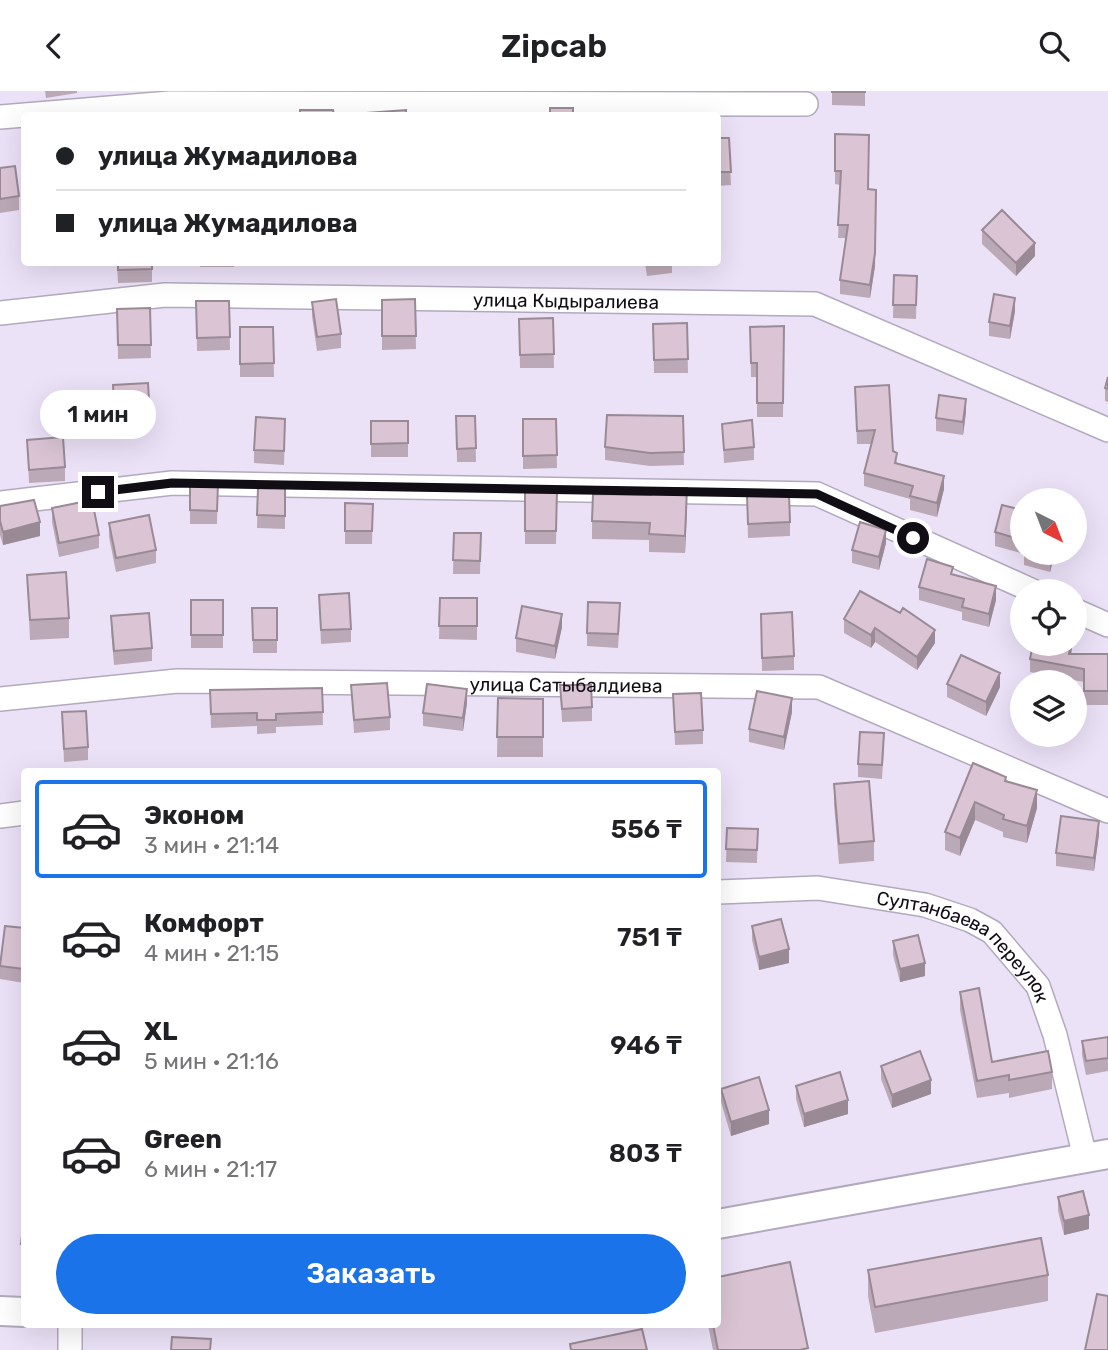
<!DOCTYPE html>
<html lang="ru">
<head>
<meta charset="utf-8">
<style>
  :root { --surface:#fff; --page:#f6f6f6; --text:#202124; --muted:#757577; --line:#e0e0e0; --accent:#1a73e8 }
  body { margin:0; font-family:Rubik,sans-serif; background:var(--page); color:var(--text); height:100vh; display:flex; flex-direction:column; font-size:26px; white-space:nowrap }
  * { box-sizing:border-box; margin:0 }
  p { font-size:23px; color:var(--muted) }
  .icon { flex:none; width:38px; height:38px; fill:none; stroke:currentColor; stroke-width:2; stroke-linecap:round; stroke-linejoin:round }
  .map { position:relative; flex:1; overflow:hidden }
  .drawer { position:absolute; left:21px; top:677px; width:700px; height:560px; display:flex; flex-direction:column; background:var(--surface); border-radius:7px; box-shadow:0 7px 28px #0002 }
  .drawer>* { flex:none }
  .hud { position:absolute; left:21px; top:21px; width:700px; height:154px; border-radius:7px; box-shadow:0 7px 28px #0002; display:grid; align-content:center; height:154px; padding:0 35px; background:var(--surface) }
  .needle { width:46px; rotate:138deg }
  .fabs { position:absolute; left:1010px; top:397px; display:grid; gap:14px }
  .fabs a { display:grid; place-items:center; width:77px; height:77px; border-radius:50%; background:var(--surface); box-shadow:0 7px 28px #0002; font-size:35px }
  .end { position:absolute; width:32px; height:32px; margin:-16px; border:9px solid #110d15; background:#fff; box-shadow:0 0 0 4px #fff }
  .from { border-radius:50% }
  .bubble { position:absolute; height:49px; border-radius:24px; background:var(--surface); box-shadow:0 7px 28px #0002; font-size:23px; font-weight:600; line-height:49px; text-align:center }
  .hud b { display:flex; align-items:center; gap:24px; height:66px; font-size:26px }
  .hud b+b { border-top:2px solid var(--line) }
  .hud i { width:18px; height:18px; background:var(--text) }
  ul { padding:12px 0 0; list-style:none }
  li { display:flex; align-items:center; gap:21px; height:98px; margin:0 14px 10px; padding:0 21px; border:4px solid transparent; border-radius:7px }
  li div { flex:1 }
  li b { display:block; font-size:26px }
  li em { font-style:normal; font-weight:600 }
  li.selected { border-color:var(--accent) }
  li>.icon { width:63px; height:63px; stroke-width:1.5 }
  .primary-button { display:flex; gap:14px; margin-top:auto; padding:14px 35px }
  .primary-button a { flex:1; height:80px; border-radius:42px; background:var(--accent); color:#fff; font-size:28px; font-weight:600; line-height:80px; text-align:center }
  header { display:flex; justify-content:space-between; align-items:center; height:91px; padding:0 35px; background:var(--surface); font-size:32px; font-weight:600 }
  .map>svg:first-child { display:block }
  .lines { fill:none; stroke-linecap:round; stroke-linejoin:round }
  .minor-casing { stroke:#b2a9be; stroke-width:26 }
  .major-casing { stroke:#b2a9be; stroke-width:32 }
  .minor { stroke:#fff; stroke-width:23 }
  .major { stroke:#fff; stroke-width:28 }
  .wall { fill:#bca9b7 }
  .shaded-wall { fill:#998a95 }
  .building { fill:#dbc5d5; stroke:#998a95; stroke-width:2 }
  .route { stroke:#110d15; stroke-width:9 }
  .labels { text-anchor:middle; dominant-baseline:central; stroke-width:6; stroke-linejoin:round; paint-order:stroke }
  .street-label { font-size:19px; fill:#110d15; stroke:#fff }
</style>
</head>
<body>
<header><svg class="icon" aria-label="back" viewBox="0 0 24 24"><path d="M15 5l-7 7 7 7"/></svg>Zipcab<svg class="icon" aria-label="search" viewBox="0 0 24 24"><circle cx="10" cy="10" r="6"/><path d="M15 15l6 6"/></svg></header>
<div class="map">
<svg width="1108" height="1259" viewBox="0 0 1108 1259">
  <rect width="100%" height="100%" fill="#ece2f8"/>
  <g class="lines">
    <defs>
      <g id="minor">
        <path d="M0 26 170 12 806 13"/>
        <path id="s1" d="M0 222 165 204 815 213 1108 339"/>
        <path d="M0 412 172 392 817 403 1033 500"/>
        <path d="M1074 519 1108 534"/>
        <path id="s2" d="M0 608 177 590 819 596 1108 720"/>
        <path d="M0 725 24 722"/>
        <path id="s3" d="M718 801 818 797 925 814 970 829 992 841 1038 895 1055 944 1085 1066"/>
        <path d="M70 1259V1234"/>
      </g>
      <path id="major" d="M718 1133 1108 1063
        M0 1220 24 1221"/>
    </defs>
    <use href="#minor" class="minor-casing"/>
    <use href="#major" class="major-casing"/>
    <use href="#minor" class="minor"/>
    <use href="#major" class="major"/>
  </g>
  <path class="wall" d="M45 0H77V2L46 7Z
    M832 0H865V15L832 14Z
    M835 43 868 98 875 175 870 207 840 203V189L846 147H838L840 94 835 93Z
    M718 47H729L731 94 718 95Z
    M0 77 19 105V119L0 122Z
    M982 139 1035 165 1016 185 982 153Z
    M30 172H63V174L30 175Z
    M117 172H152V191L118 192Z
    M200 172H234V176H200Z
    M645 172H672V182L647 185Z
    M894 184 917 185 916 228 893 227Z
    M415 208 416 258 382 259V209Z
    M196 210H229L230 259 197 260Z
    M312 211 341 243V257L317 260 312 225Z
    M150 217 151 267 118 268 117 218Z
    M1015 220 1010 248 989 245V231Z
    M553 227 554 277H520L519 228Z
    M687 232 688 282H654L653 233Z
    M784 235 783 326H757V286H751L750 236Z
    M240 236H273L274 286H240Z
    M1108 286V311L1105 310V297Z
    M113 294 149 309V323L114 325Z
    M855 296 893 360 897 372 944 398 937 426 910 419V408L864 395V382L871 353H857Z
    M966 321 963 344 936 340V327Z
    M456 325H475L476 371H457Z
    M683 325 684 374 650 375 605 369V356Z
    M523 328H556L557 377 523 378Z
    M371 330H408V366H371Z
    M722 333 754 356V369L724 372Z
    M285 341 284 374 254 372V359Z
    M27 349 65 376V390L29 392Z
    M190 393H218L217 433H190Z
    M258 397H285V438L257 437Z
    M525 399H557L556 453H525Z
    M747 405 790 431V445L748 447Z
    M345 412 373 413 372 453H345Z
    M0 415 40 445 3 454 0 444Z
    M687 415 685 462 649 461V449L592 448V430Z
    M52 417 99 444V457L59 466 52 431Z
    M1022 419V462H1055L1050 481 1024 474V463L995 455V441Z
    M109 432 156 459V472L116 481 109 446Z
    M454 442H481L480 483H453Z
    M886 452 879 479 852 472V459Z
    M27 484 69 527V547L30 549Z
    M953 484 996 509 989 536 962 529V521L919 509V496Z
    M319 504 351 538V551L321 553Z
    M440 507H477V549L439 548Z
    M191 509H223V557H191Z
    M252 517H277V562H253Z
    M111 525 152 557V570L114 574 111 539Z
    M620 526 618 557 587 555V542Z
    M844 528 935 552 917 579 875 551 871 557 844 542Z
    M562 536 555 568 516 561V547Z
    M761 536 794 565V579L762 580Z
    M1072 553 1071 563H1108V614H1084V591L1030 581V568Z
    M947 593 1000 596 986 625 947 606Z
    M351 594 390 626V639L354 642Z
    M560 594 592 616V630L562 631Z
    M322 597 323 634 276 636V642L257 643V635L211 637 210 599Z
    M673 603 703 639V653L675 654Z
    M498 607 543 608V666H497Z
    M467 612 463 640 423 635V622Z
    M62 621 88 656V669L64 671Z
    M792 621 784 659 749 651V638Z
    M884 656 882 688 858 686V673Z
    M973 672 1006 690 1037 717 1027 752 1003 746V741L975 729 960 765 945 759V741Z
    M834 693 874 750V770L839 773 834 713Z
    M727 737 758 738 757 772 726 771Z
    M1099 743 1094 780 1056 775V762Z
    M752 835 789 872 759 879 752 849Z
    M24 837V892L0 888V873Z
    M893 850 925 885 900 891 893 864Z
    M960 901 992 971 1052 981V998L1009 1007V1002L977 1007 960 919Z
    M1108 946V980L1086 984 1082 964V950Z
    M881 975 931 1003 892 1017 881 988Z
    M796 995 848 1023 804 1036 796 1008Z
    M721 998 769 1033 731 1045 721 1011Z
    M1058 1106 1089 1138 1064 1144 1058 1120Z
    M24 1127V1166H21V1153Z
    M868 1179 1048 1184V1210L875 1242 868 1205Z
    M708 1234H718L808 1259H713Z"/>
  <path class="shaded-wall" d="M876 112 875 175 870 207V194Z
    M1035 152V165L1016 185V172Z
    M1015 207V220L1010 248V235Z
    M966 308V321L963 344V331Z
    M944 385V398L937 426V412Z
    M687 397V415L685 462V445Z
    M40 431V445L3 454V441Z
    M886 439V452L879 479V466Z
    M1052 462H1055L1050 481V468Z
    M996 495V509L989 536V523Z
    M562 523V536L555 568V555Z
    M875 537V551L871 557V544Z
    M935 539V552L917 579V566Z
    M1071 553H1072V557L1069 576V563Z
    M1000 582V596L986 625V611Z
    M467 598V612L463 640V627Z
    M792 607V621L784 659V646Z
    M1037 699V717L1027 752V735Z
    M975 711V729L960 765V747Z
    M1099 730V743L1094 780V767Z
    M789 858V872L759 879V866Z
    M925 872V885L900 891V878Z
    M931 989V1003L892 1017V1004Z
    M848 1009V1023L804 1036V1023Z
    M769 1019V1033L731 1045V1031Z
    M1089 1124V1138L1064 1144V1130Z"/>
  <path class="building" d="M832 0H865V1H832Z
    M550 17H573V24H550Z
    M300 19H333L334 24H300Z
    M406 19V24H367V22Z
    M835 43 869 44 868 98 876 99 875 162 870 194 840 189 848 134H838L841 80H835Z
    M718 47H729L731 81H718Z
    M15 75 19 105 0 108V77Z
    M1002 119 1035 152 1016 172 982 139Z
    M118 172H152V178L118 179Z
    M894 184 917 185 916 214H893Z
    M994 203 1015 207 1010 235 989 231Z
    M336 208 341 243 317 246 312 211Z
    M415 208 416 245H382V209Z
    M196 210H229L230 246 197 247Z
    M150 217 151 254H118L117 218Z
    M553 227 554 263 520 264 519 228Z
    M687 232 688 268 654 269 653 233Z
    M784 235 783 312H757V272H751L750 236Z
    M240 236H273L274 272 240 273Z
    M1108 286V298L1105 297Z
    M148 292 149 309 114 311 113 294Z
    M889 294 893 360 897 362 895 372 944 385 937 412 910 405 913 395 864 382 875 339 857 340 855 296Z
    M939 304 966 308 963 331 936 327Z
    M607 324 683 325 684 361 650 362 605 356Z
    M456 325H475L476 357 457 358Z
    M256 326 285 328 284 360 254 359Z
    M523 328H556L557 364 523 365Z
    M752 329 754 356 724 359 722 333Z
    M371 330H408V352L371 353Z
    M63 346 65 376 29 379 27 349Z
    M190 393H218L217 420 190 419Z
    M258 397H285V425L257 424Z
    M651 397H687L685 445 649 443 650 432 592 430 593 403 651 404Z
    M525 399H557L556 440H525Z
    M789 403 790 431 748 433 747 405Z
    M34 409 40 431 3 441 0 430V415Z
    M92 409 99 444 59 452 52 417Z
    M345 412 373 413 372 440H345Z
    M1002 414 1022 419V449L995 441Z
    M149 424 156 459 116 467 109 432Z
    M860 431 886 439 879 466 852 459Z
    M454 442H481L480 470 453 469Z
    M1029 462H1052L1050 468Z
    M927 468 953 476 951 483 996 495 989 523 962 516 964 508 919 496Z
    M66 481 69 527 30 529 27 484Z
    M860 500 900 522 903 517 935 539 917 566 875 537 871 544 844 528Z
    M349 502 351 538 321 539 319 504Z
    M440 507H477V535H439Z
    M191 509H223V544H191Z
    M588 511 620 512 618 543 587 542Z
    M522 515 562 523 555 555 516 547Z
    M252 517H277V549H253Z
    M792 521 794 565 762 567 761 523Z
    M149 522 152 557 114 560 111 525Z
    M1033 553H1071L1069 563H1108V600H1084V578L1030 568Z
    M961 564 1000 582 986 611 947 593Z
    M387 592 390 626 354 629 351 594Z
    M427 593 467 598 463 627 423 622Z
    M560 594H591L592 616 562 618Z
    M322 597 323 621 276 623V629H257V622L211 623 210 599Z
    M757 600 792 607 784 646 749 638Z
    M701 602 703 639 675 641 673 603Z
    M498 607 543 608V646H497Z
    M86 620 88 656 64 658 62 621Z
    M860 641 884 642 882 674 858 673Z
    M973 672 1006 686 1005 690 1037 699 1027 735 1003 728 1004 724 975 711 960 747 945 741Z
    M869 690 874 750 839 753 834 693Z
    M1061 725 1099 730 1094 767 1056 762Z
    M727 737 758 738 757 759 726 758Z
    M781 828 789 858 759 866 752 835Z
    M5 835 24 837V878L0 875Z
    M918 844 925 872 900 878 893 850Z
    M979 897 992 971 1048 960 1052 981 1009 989V984L977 990 960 901Z
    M1108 946V967L1086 970 1082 950Z
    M920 960 931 989 892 1004 881 975Z
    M840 981 848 1009 804 1023 796 995Z
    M759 986 769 1019 731 1031 721 998Z
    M1083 1100 1089 1124 1064 1130 1058 1106Z
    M24 1127V1153H21Z
    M1041 1147 1048 1184 875 1216 868 1179Z
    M790 1171 808 1257 800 1259H718L713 1234H718V1186Z
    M1097 1203 1108 1205V1259H1085Z
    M642 1238 647 1259H571L570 1253Z
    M172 1246 211 1248 210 1259H171Z"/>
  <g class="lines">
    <path class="route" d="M98 401 172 392 817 403 913 447"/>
  </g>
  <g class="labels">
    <g class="street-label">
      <text stroke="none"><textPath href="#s1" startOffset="567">улица Кыдыралиева</textPath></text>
      <text stroke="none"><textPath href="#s2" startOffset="567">улица Сатыбалдиева</textPath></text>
      <text stroke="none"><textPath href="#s3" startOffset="264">Султанбаева переулок</textPath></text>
    </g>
  </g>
</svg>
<div class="fabs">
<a><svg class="needle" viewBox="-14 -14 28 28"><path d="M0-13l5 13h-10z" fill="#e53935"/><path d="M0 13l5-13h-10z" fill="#757577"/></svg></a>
<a><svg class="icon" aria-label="locate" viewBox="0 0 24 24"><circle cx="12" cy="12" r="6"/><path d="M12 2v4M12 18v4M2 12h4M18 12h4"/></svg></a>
<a><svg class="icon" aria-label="layers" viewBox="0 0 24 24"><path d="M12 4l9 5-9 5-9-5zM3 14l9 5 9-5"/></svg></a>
</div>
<i class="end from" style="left:913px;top:447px"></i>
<i class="end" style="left:98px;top:401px"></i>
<div class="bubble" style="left:40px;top:299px;width:116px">1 мин</div>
<div class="hud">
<b><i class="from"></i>улица Жумадилова</b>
<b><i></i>улица Жумадилова</b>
</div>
<section class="drawer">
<ul>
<li class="selected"><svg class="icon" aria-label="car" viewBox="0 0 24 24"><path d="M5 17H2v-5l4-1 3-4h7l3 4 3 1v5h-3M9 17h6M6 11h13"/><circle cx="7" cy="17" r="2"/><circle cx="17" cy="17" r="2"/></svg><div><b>Эконом</b><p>3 мин · 21:14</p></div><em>556 ₸</em></li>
<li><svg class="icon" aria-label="car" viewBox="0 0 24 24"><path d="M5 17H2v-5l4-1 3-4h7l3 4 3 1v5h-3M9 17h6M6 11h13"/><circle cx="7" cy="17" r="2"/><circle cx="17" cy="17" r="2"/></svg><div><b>Комфорт</b><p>4 мин · 21:15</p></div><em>751 ₸</em></li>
<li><svg class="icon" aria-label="car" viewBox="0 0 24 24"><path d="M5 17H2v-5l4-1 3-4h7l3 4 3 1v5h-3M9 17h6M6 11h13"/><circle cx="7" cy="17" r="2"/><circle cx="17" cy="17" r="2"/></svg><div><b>XL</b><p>5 мин · 21:16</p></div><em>946 ₸</em></li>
<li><svg class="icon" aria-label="car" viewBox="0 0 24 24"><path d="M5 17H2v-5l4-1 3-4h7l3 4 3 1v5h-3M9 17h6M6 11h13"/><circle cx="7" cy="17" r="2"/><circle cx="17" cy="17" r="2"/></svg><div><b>Green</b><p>6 мин · 21:17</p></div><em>803 ₸</em></li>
</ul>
<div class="primary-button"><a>Заказать</a></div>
</section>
</div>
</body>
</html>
